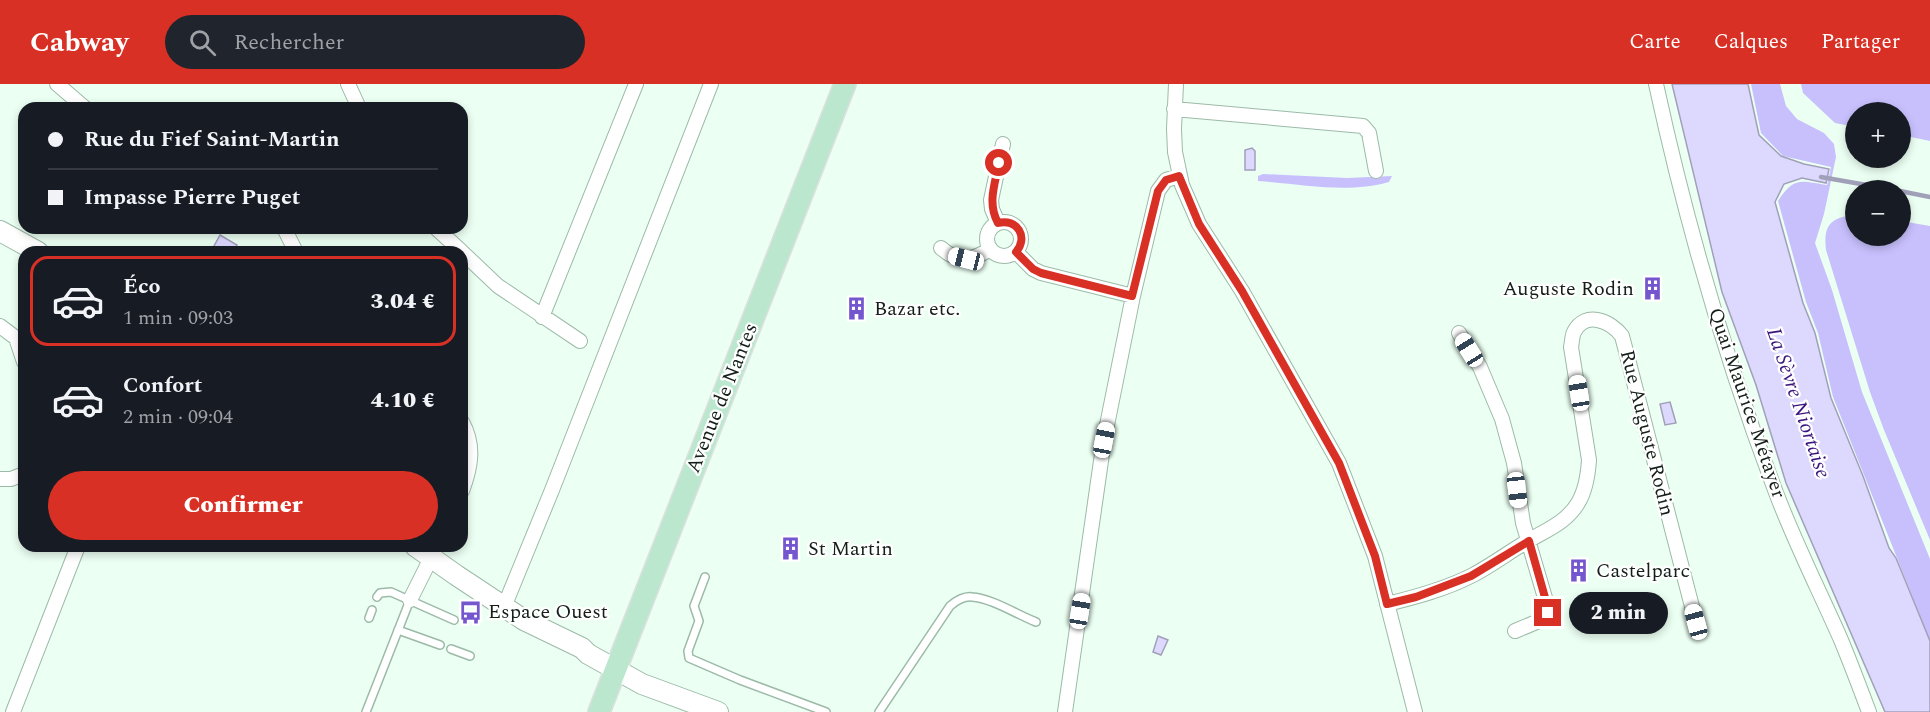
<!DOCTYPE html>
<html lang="fr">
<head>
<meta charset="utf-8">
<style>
  :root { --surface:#171b24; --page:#20242c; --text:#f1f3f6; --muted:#9ea1a6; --line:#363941; --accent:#d93025 }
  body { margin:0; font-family:Spectral,serif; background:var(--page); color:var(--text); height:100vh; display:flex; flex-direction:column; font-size:22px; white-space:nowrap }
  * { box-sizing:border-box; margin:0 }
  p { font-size:20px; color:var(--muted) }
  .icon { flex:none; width:33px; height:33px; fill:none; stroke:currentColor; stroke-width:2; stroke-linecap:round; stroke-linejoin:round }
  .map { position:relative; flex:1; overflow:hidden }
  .details { position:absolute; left:18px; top:162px; width:450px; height:306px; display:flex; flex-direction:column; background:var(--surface); border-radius:18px; box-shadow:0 3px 9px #0003 }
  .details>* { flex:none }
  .hud { position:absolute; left:18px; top:18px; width:450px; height:132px; border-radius:18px; box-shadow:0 3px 9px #0003; display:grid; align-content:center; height:132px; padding:0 30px; background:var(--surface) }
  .controls { position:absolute; left:1845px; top:18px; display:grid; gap:12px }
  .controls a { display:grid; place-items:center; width:66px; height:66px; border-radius:50%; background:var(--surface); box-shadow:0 3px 9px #0003; font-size:30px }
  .end { position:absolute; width:27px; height:27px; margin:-14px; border:8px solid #d93025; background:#fff; box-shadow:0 0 0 3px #fff }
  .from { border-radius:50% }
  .bubble { position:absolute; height:42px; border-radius:21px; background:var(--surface); box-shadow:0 3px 9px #0003; font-size:20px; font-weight:800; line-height:42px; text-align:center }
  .car { position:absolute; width:18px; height:36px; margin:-18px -9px; border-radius:8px; box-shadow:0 0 4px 2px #0007; background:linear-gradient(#fff 24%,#345 0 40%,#fff 0 76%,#345 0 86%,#fff 0) }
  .hud b { display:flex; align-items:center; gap:21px; height:57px; font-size:22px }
  .hud b+b { border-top:2px solid var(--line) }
  .hud i { width:15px; height:15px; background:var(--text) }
  ul { padding:10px 0 0; list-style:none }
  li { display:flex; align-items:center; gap:18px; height:90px; margin:0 12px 9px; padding:0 18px; border:3px solid transparent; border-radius:18px }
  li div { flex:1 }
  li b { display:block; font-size:22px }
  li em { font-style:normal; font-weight:800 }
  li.active { border-color:var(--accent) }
  li>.icon { width:54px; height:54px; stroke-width:1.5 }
  .button { display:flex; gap:12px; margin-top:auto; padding:12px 30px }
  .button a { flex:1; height:69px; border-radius:36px; background:var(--accent); color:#fff; font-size:24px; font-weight:800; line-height:69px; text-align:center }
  header { display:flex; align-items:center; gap:36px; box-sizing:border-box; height:84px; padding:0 30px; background:var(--accent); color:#fff }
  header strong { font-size:28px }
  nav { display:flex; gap:33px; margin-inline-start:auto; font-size:21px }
  .search { width:420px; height:54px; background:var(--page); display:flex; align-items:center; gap:15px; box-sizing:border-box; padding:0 21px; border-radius:33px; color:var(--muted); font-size:22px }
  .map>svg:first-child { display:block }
  .green { fill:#c8c0fd }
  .water { fill:#ddd8fe; stroke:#a1a0b9; stroke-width:1.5 }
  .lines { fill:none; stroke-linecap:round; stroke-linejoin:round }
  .stream { stroke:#a1a0b9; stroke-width:4.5 }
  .lane-casing { stroke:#9cbaa8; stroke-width:10 }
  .street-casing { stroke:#9cbaa8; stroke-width:16 }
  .secondary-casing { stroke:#9cbaa8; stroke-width:22 }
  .primary-casing { stroke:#dee0df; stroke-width:24 }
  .lane { stroke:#fff; stroke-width:7 }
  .street { stroke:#fff; stroke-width:14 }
  .secondary { stroke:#fff; stroke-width:20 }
  .primary { stroke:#bae7ce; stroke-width:21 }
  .route { stroke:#d93025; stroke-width:8 }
  .labels { text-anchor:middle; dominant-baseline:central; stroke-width:4.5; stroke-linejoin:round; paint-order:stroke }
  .poi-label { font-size:20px; fill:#141f19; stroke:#fff; text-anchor:start }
  .street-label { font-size:20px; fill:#141f19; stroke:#fff }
  .water-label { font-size:21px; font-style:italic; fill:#3a157d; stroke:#fff }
</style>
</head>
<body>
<header>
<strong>Cabway</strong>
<div class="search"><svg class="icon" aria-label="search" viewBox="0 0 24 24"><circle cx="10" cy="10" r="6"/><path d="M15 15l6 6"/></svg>Rechercher</div>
<nav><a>Carte</a><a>Calques</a><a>Partager</a></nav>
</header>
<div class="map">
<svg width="1930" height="628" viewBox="0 0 1930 628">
  <rect width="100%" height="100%" fill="#ecfff3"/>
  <path class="green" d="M1751 0H1780L1786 22 1797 35 1824 49 1834 60 1836 73 1824 130 1815 159 1832 206 1862 308 1930 475V557L1833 313 1818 249 1806 218 1778 117C1794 92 1801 97 1827 101L1831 83 1783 72 1761 49Z
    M1801 0H1930V57L1901 51 1900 28H1856L1855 43 1835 39 1803 9Z
    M1263 90 1347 94 1392 92 1389 98C1347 110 1301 100 1258 97V92Z
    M1855 131 1856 152H1900L1901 137 1930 142V456L1884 346 1870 308 1826 166C1823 141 1831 133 1855 131Z"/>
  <path class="water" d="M1672 0H1748L1759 51 1781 72 1804 80 1829 85 1826 99 1802 94 1784 100 1775 118 1803 219 1815 249 1831 314 1863 392 1889 464 1896 474 1930 557V628H1885L1786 399 1756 301 1722 208Z
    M1252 64 1255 67V86H1245V66Z
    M220 151 237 161 233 168H223L214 162Z
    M1670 318 1676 339 1665 341 1660 320Z
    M1158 552 1168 556 1161 571 1153 568Z"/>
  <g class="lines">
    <path class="stream" d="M1821 93 1895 106
      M1900 107 1930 113"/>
    <defs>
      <path id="lane" d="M705 493 694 522 699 537 688 567 689 574 740 596 826 628
        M377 513 380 509 391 508 454 536
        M369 534 372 526
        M398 546 440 561
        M451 565 470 572
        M366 628 410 516
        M879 628 950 522C956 517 964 512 972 513 991 514 1018 531 1036 538"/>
      <path id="street" d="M57 0 85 24
        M348 0 359 24
        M1176 0 1174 45 1175 68 1182 101 1199 140 1242 207 1339 379 1375 472 1415 628
        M1656 0C1686 138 1725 274 1775 406 1794 457 1819 506 1841 556 1851 580 1860 604 1869 628
        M1174 25 1363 42 1369 49 1376 87
        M987 155a17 17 0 1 1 34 0a17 17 0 1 1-34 0Z
        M998 139 992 125 991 116 1003 60
        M284 144 296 168
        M436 144 462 168
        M941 164C958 179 972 177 990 165
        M462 168 498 202 580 257
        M1016 168 1033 185 1041 189 1133 212
        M542 233 636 0
        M0 242 16 254 24 278
        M1459 249 1480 283 1502 335 1514 379 1523 439 1548 524 1546 534 1515 547
        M462 338C475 361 471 383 462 407
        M0 395H11L24 390
        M410 516 437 462
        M1387 520C1416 513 1446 505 1473 491 1492 481 1509 468 1528 457 1546 446 1566 439 1578 419 1586 406 1588 391 1589 376L1571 263C1572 259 1572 252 1574 248 1585 226 1611 237 1622 252L1696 538
        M504 523 552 406 711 0
        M13 628 78 462
        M1065 628 1104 356 1133 212 1158 107 1166 96 1179 92"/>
      <path id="secondary" d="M0 147 38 168
        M415 462 456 491 524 536 582 564 588 570 642 600 718 628"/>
      <path id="primary" d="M599 628 845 0"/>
    </defs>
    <use href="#lane" class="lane-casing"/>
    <use href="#street" class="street-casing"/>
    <use href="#secondary" class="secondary-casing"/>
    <use href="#primary" class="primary-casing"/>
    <use href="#lane" class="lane"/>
    <use href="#street" class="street"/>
    <use href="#secondary" class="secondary"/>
    <use href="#primary" class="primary"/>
  </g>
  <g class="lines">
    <path class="route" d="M999 79C995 100 987 119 998 139 1017 134 1029 153 1016 168L1033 185 1041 189 1132 212 1158 107 1166 96 1179 92 1199 140 1242 207 1339 379 1375 472 1387 520 1416 513 1471 492 1529 457 1548 524V529"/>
  </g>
  <defs>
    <symbol id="building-bare" viewBox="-9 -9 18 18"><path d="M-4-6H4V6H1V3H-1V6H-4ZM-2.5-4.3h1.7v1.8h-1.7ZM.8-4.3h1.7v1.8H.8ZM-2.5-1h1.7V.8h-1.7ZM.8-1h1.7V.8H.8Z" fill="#7456cf" stroke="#fff" stroke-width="2.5" paint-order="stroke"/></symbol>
    <symbol id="bus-bare" viewBox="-9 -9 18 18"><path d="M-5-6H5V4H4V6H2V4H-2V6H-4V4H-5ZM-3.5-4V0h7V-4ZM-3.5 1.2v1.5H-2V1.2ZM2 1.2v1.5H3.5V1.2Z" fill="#7456cf" stroke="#fff" stroke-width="2.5" paint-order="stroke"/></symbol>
  </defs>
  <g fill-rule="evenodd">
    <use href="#building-bare" x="1636" y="188" width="33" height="33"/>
    <use href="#building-bare" x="840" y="208" width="33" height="33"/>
    <use href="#building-bare" x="774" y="448" width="33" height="33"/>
    <use href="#building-bare" x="1562" y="470" width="33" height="33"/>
    <use href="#bus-bare" x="454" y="512" width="33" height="33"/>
  </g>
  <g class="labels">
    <g class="poi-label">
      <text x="1634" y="205" text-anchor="end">Auguste Rodin</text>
      <text x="874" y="225">Bazar etc.</text>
      <text x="808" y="465">St Martin</text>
      <text x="1596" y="487">Castelparc</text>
      <text x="488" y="528">Espace Ouest</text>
    </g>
    <g class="street-label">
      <text transform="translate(722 314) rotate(-68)">Avenue de Nantes</text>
      <text transform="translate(1747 319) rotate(71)">Quai Maurice Métayer</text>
      <text transform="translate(1647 349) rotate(76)">Rue Auguste Rodin</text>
    </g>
    <g class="water-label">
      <text transform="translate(1798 319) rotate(71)">La Sèvre Niortaise</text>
    </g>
  </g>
</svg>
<div class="controls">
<a>+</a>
<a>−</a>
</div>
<i class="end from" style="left:999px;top:79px"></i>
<i class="end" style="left:1548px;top:529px"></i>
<div class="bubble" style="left:1569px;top:508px;width:99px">2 min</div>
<i class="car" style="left:966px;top:175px;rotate:284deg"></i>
<i class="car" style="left:1469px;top:266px;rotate:328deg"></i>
<i class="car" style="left:1579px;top:309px;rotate:351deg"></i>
<i class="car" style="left:1104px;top:356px;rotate:11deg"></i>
<i class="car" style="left:1517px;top:406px;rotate:173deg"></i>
<i class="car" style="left:1080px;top:527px;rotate:9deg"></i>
<i class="car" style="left:1696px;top:538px;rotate:345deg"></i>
<div class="hud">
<b><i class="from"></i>Rue du Fief Saint-Martin</b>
<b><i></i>Impasse Pierre Puget</b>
</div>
<section class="details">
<ul>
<li class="active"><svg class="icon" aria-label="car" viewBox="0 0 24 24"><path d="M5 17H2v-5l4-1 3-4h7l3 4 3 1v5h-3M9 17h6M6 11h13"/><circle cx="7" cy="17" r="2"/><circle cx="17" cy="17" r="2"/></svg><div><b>Éco</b><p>1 min · 09:03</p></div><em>3.04 €</em></li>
<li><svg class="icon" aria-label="car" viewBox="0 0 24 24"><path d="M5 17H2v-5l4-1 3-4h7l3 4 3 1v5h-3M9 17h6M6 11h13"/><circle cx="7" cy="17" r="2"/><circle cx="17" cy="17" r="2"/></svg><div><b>Confort</b><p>2 min · 09:04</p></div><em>4.10 €</em></li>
</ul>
<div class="button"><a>Confirmer</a></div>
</section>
</div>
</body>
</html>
